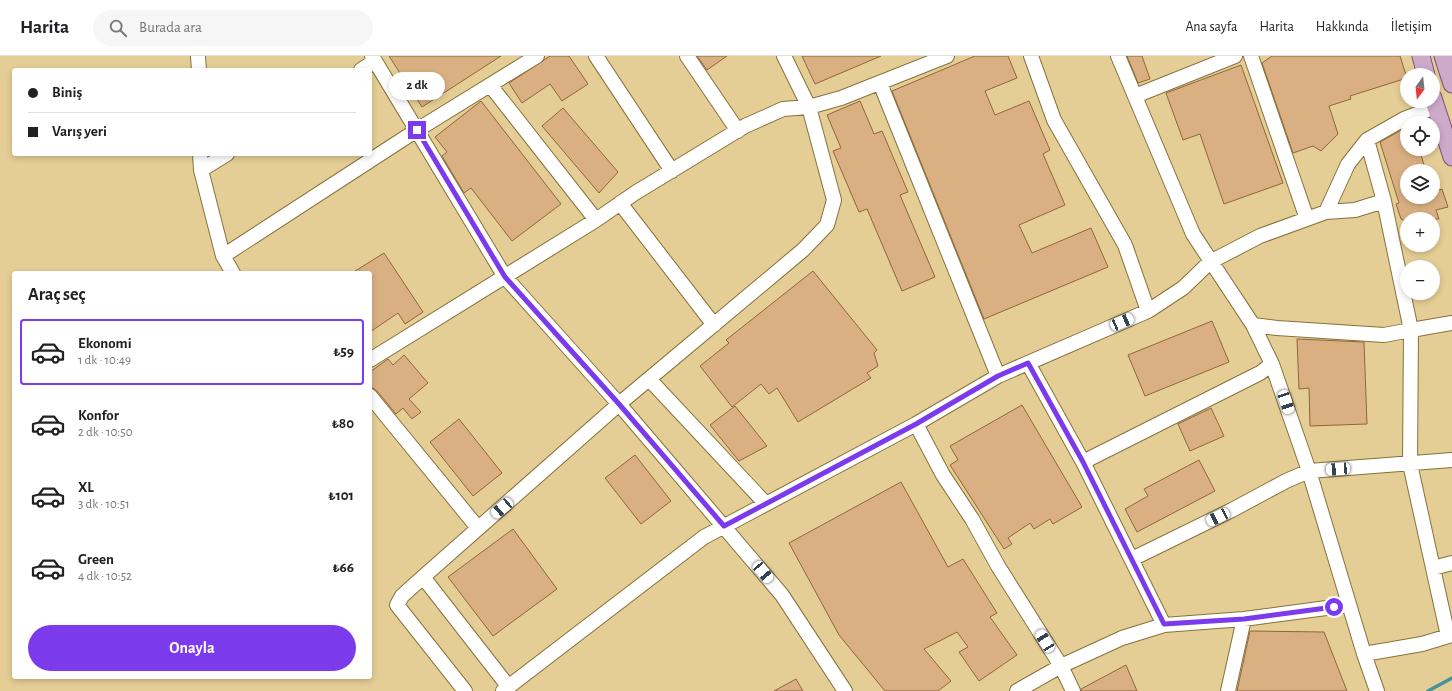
<!DOCTYPE html>
<html lang="tr">
<head>
<meta charset="utf-8">
<style>
  :root { --surface:#fff; --page:#f6f6f6; --text:#202124; --muted:#757577; --line:#e0e0e0; --accent:#7c3aed }
  body { margin:0; font-family:"Alegreya Sans",sans-serif; background:var(--page); color:var(--text); height:100vh; display:flex; flex-direction:column; font-size:15px; white-space:nowrap }
  * { box-sizing:border-box; margin:0 }
  p { font-size:13px; color:var(--muted) }
  .icon { flex:none; width:22px; height:22px; fill:none; stroke:currentColor; stroke-width:2; stroke-linecap:round; stroke-linejoin:round }
  .map { position:relative; flex:1; overflow:hidden }
  .drawer { position:absolute; left:12px; top:215px; width:360px; height:408px; display:flex; flex-direction:column; background:var(--surface); border-radius:4px; box-shadow:0 2px 6px #0003 }
  .drawer>* { flex:none }
  .hud { position:absolute; left:12px; top:12px; width:360px; height:88px; border-radius:4px; box-shadow:0 2px 6px #0003; display:grid; align-content:center; height:88px; padding:0 16px; background:var(--surface) }
  .needle { width:26px; rotate:195deg }
  .controls { position:absolute; left:1400px; top:12px; display:grid; gap:8px }
  .controls a { display:grid; place-items:center; width:40px; height:40px; border-radius:50%; background:var(--surface); box-shadow:0 2px 6px #0003; font-size:20px }
  .end { position:absolute; width:18px; height:18px; margin:-9px; border:5px solid #7c3aed; background:#fff; box-shadow:0 0 0 2px #fff }
  .from { border-radius:50% }
  .bubble { position:absolute; height:28px; border-radius:14px; background:var(--surface); box-shadow:0 2px 6px #0003; font-size:13px; font-weight:700; line-height:28px; text-align:center }
  .car { position:absolute; width:12px; height:24px; margin:-12px -6px; border-radius:5px; box-shadow:0 0 3px 1px #0007; background:linear-gradient(#fff 24%,#345 0 40%,#fff 0 76%,#345 0 86%,#fff 0) }
  .hud b { display:flex; align-items:center; gap:14px; height:38px; font-size:15px }
  .hud b+b { border-top:1px solid var(--line) }
  .hud i { width:10px; height:10px; background:var(--text) }
  ul { padding:0; list-style:none }
  li { display:flex; align-items:center; gap:12px; height:66px; margin:0 8px 6px; padding:0 8px; border:2px solid transparent; border-radius:4px }
  li div { flex:1 }
  li b { display:block; font-size:15px }
  li em { font-style:normal; font-weight:700 }
  li.selected { border-color:var(--accent) }
  li>.icon { width:36px; height:36px; stroke-width:1.5 }
  h2 { padding:0 16px; font-size:18px; line-height:48px }
  .cta { display:flex; gap:8px; margin-top:auto; padding:8px 16px }
  .cta a { flex:1; height:46px; border-radius:24px; background:var(--accent); color:#fff; font-size:16px; font-weight:700; line-height:46px; text-align:center }
  header { display:flex; align-items:center; gap:24px; box-sizing:border-box; height:56px; padding:0 20px; background:var(--surface); border-bottom:1px solid var(--line) }
  header strong { font-size:19px }
  nav { display:flex; gap:22px; margin-inline-start:auto; font-size:14px }
  .search { width:280px; height:36px; background:var(--page); display:flex; align-items:center; gap:10px; box-sizing:border-box; padding:0 14px; border-radius:22px; color:var(--muted); font-size:15px }
  .map>svg:first-child { display:block }
  .lines { fill:none; stroke-linecap:round; stroke-linejoin:round }
  .stream { stroke:#45949a; stroke-width:3.5 }
  .building { fill:#dab082; stroke:#8e673a }
  .minor-casing { stroke:#86723a; stroke-width:16 }
  .major-casing { stroke:#805572; stroke-width:19 }
  .minor { stroke:#fff; stroke-width:14 }
  .major { stroke:#cda9ca; stroke-width:17 }
  .route { stroke:#7c3aed; stroke-width:5 }
</style>
</head>
<body>
<header>
<strong>Harita</strong>
<div class="search"><svg class="icon" aria-label="search" viewBox="0 0 24 24"><circle cx="10" cy="10" r="6"/><path d="M15 15l6 6"/></svg>Burada ara</div>
<nav><a>Ana sayfa</a><a>Harita</a><a>Hakkında</a><a>İletişim</a></nav>
</header>
<div class="map">
<svg width="1452" height="635" viewBox="0 0 1452 635">
  <rect width="100%" height="100%" fill="#e5ce95"/>
  <g class="lines">
    <path class="stream" d="M1428 635 1452 622"/>
  </g>
  <path class="building" d="M389 0H501L422 51Z
    M550 0H569L588 28 562 45 550 28 522 47 509 27Z
    M697 0H727L707 14Z
    M802 0H881L815 28Z
    M975 0H1008L1017 22 985 35 995 59 1029 45 1050 94 1043 98 1065 149 1019 169 1032 197 1091 172 1108 211 984 263 892 35Z
    M1127 0H1142L1150 23 1138 27Z
    M1272 0H1400L1407 22 1350 40 1351 43 1329 50 1338 78 1321 95 1313 90 1293 97 1262 7Z
    M1241 9 1283 127 1224 148 1200 78 1183 84 1166 37Z
    M481 45 561 148 512 185 471 132 464 137 442 100 447 96 435 81Z
    M860 45 874 78 882 75 908 136 900 139 935 221 902 235 867 153 859 156 833 95 841 92 827 59Z
    M563 52 618 116 599 137 542 70Z
    M1407 71V93H1419L1426 115H1407V141H1433V136L1442 133 1448 151 1436 154 1439 163H1407L1405 165 1401 163 1396 148 1399 147 1380 86Z
    M384 197 423 256 405 268 398 257 370 276V217H352Z
    M813 215 877 294 874 297 878 310 867 317 871 322 798 366 777 332 769 338 761 328 732 351 700 310 729 287 726 284Z
    M1212 265 1229 306 1145 340 1128 299Z
    M1297 283 1364 286 1367 368 1310 370 1309 332 1299 333Z
    M404 299 428 327 409 343 421 356 412 363 403 352 396 358 377 335 370 330V316L388 303 393 309Z
    M1022 349 1082 451 1053 468 1050 463 1034 473 1030 467 1008 482 1012 488 1004 493 950 409 958 404 950 390Z
    M735 350 767 390 739 405 710 369Z
    M1211 352 1224 380 1190 395 1178 368Z
    M459 363 502 417 473 440 430 386Z
    M635 399 671 445 641 468 605 422Z
    M1199 404 1215 435 1137 476 1125 453 1148 440 1144 433Z
    M901 426 948 511 963 503 997 557 990 561 1017 599 979 625 959 596 968 591 957 576 924 593 951 625 938 635H885L839 579 789 487Z
    M513 473 557 533 493 580 448 521Z
    M1250 575 1324 576 1347 635H1237Z
    M1126 609 1137 635H1081V633Z
    M796 623 803 635H774Z"/>
  <g class="lines">
    <defs>
      <path id="minor" d="M372 0 505 221 619 348 782 539 845 635
        M596 0 672 115
        M687 0 738 75
        M1031 0 1054 64 1125 189 1148 255
        M1118 0 1193 178 1253 269 1272 308 1309 415 1364 598 1422 588 1452 579
        M1251 0 1307 163
        M198 1 199 14
        M361 14 375 5
        M880 27 998 320
        M490 29 596 164
        M1135 40 1235 0
        M1367 84 1384 145
        M200 98 201 114 223 200 233 217
        M201 114 227 98
        M620 147 714 269
        M1326 156 1355 154 1384 145 1411 274 1452 267
        M223 200 417 74 537 0
        M1253 269 1277 272 1384 279 1411 274 1410 408 1448 580
        M370 304 596 164 635 137 745 70 783 53 809 51 841 42 947 0
        M1028 307 1083 406 1164 569
        M649 323 766 448
        M370 340 478 472
        M1083 406 1260 317 1272 308
        M1132 503 1232 454 1286 425 1309 415 1452 404
        M1433 512 1452 507
        M423 521 402 540 397 549 465 635
        M1364 598 1377 635
        M508 630 423 521 619 348 803 194 827 169 834 144 809 51 784 0
        M503 635 704 481 916 368
        M1017 635 1061 610 1122 582 1164 569 1244 563 1349 549
        M1073 635 1061 610 998 510 972 463 943 419 916 368 998 320 1148 255 1183 232 1210 206 1260 180 1326 156 1348 108 1367 84 1404 63 1435 51
        M1228 635 1244 563"/>
      <path id="major" d="M1421 0 1426 19
        M1443 0 1452 28
        M1433 42 1452 101"/>
    </defs>
    <use href="#minor" class="minor-casing"/>
    <use href="#major" class="major-casing"/>
    <use href="#minor" class="minor"/>
    <use href="#major" class="major"/>
  </g>
  <g class="lines">
    <path class="route" d="M417 74 505 221 619 348 724 470 916 368 998 320 1028 307 1083 406 1164 568 1244 563 1334 551"/>
  </g>
</svg>
<div class="controls">
<a><svg class="needle" viewBox="-14 -14 28 28"><path d="M0-13l5 13h-10z" fill="#e53935"/><path d="M0 13l5-13h-10z" fill="#757577"/></svg></a>
<a><svg class="icon" aria-label="locate" viewBox="0 0 24 24"><circle cx="12" cy="12" r="6"/><path d="M12 2v4M12 18v4M2 12h4M18 12h4"/></svg></a>
<a><svg class="icon" aria-label="layers" viewBox="0 0 24 24"><path d="M12 4l9 5-9 5-9-5zM3 14l9 5 9-5"/></svg></a>
<a>+</a>
<a>−</a>
</div>
<i class="end from" style="left:1334px;top:551px"></i>
<i class="end" style="left:417px;top:74px"></i>
<div class="bubble" style="left:389px;top:16px;width:56px">2 dk</div>
<i class="car" style="left:1122px;top:266px;rotate:67deg"></i>
<i class="car" style="left:1286px;top:346px;rotate:161deg"></i>
<i class="car" style="left:1338px;top:413px;rotate:266deg"></i>
<i class="car" style="left:502px;top:452px;rotate:229deg"></i>
<i class="car" style="left:1218px;top:461px;rotate:244deg"></i>
<i class="car" style="left:763px;top:516px;rotate:140deg"></i>
<i class="car" style="left:1045px;top:585px;rotate:328deg"></i>
<div class="hud">
<b><i class="from"></i>Biniş</b>
<b><i></i>Varış yeri</b>
</div>
<section class="drawer">
<h2>Araç seç</h2>
<ul>
<li class="selected"><svg class="icon" aria-label="car" viewBox="0 0 24 24"><path d="M5 17H2v-5l4-1 3-4h7l3 4 3 1v5h-3M9 17h6M6 11h13"/><circle cx="7" cy="17" r="2"/><circle cx="17" cy="17" r="2"/></svg><div><b>Ekonomi</b><p>1 dk · 10:49</p></div><em>₺59</em></li>
<li><svg class="icon" aria-label="car" viewBox="0 0 24 24"><path d="M5 17H2v-5l4-1 3-4h7l3 4 3 1v5h-3M9 17h6M6 11h13"/><circle cx="7" cy="17" r="2"/><circle cx="17" cy="17" r="2"/></svg><div><b>Konfor</b><p>2 dk · 10:50</p></div><em>₺80</em></li>
<li><svg class="icon" aria-label="car" viewBox="0 0 24 24"><path d="M5 17H2v-5l4-1 3-4h7l3 4 3 1v5h-3M9 17h6M6 11h13"/><circle cx="7" cy="17" r="2"/><circle cx="17" cy="17" r="2"/></svg><div><b>XL</b><p>3 dk · 10:51</p></div><em>₺101</em></li>
<li><svg class="icon" aria-label="car" viewBox="0 0 24 24"><path d="M5 17H2v-5l4-1 3-4h7l3 4 3 1v5h-3M9 17h6M6 11h13"/><circle cx="7" cy="17" r="2"/><circle cx="17" cy="17" r="2"/></svg><div><b>Green</b><p>4 dk · 10:52</p></div><em>₺66</em></li>
</ul>
<div class="cta"><a>Onayla</a></div>
</section>
</div>
</body>
</html>
